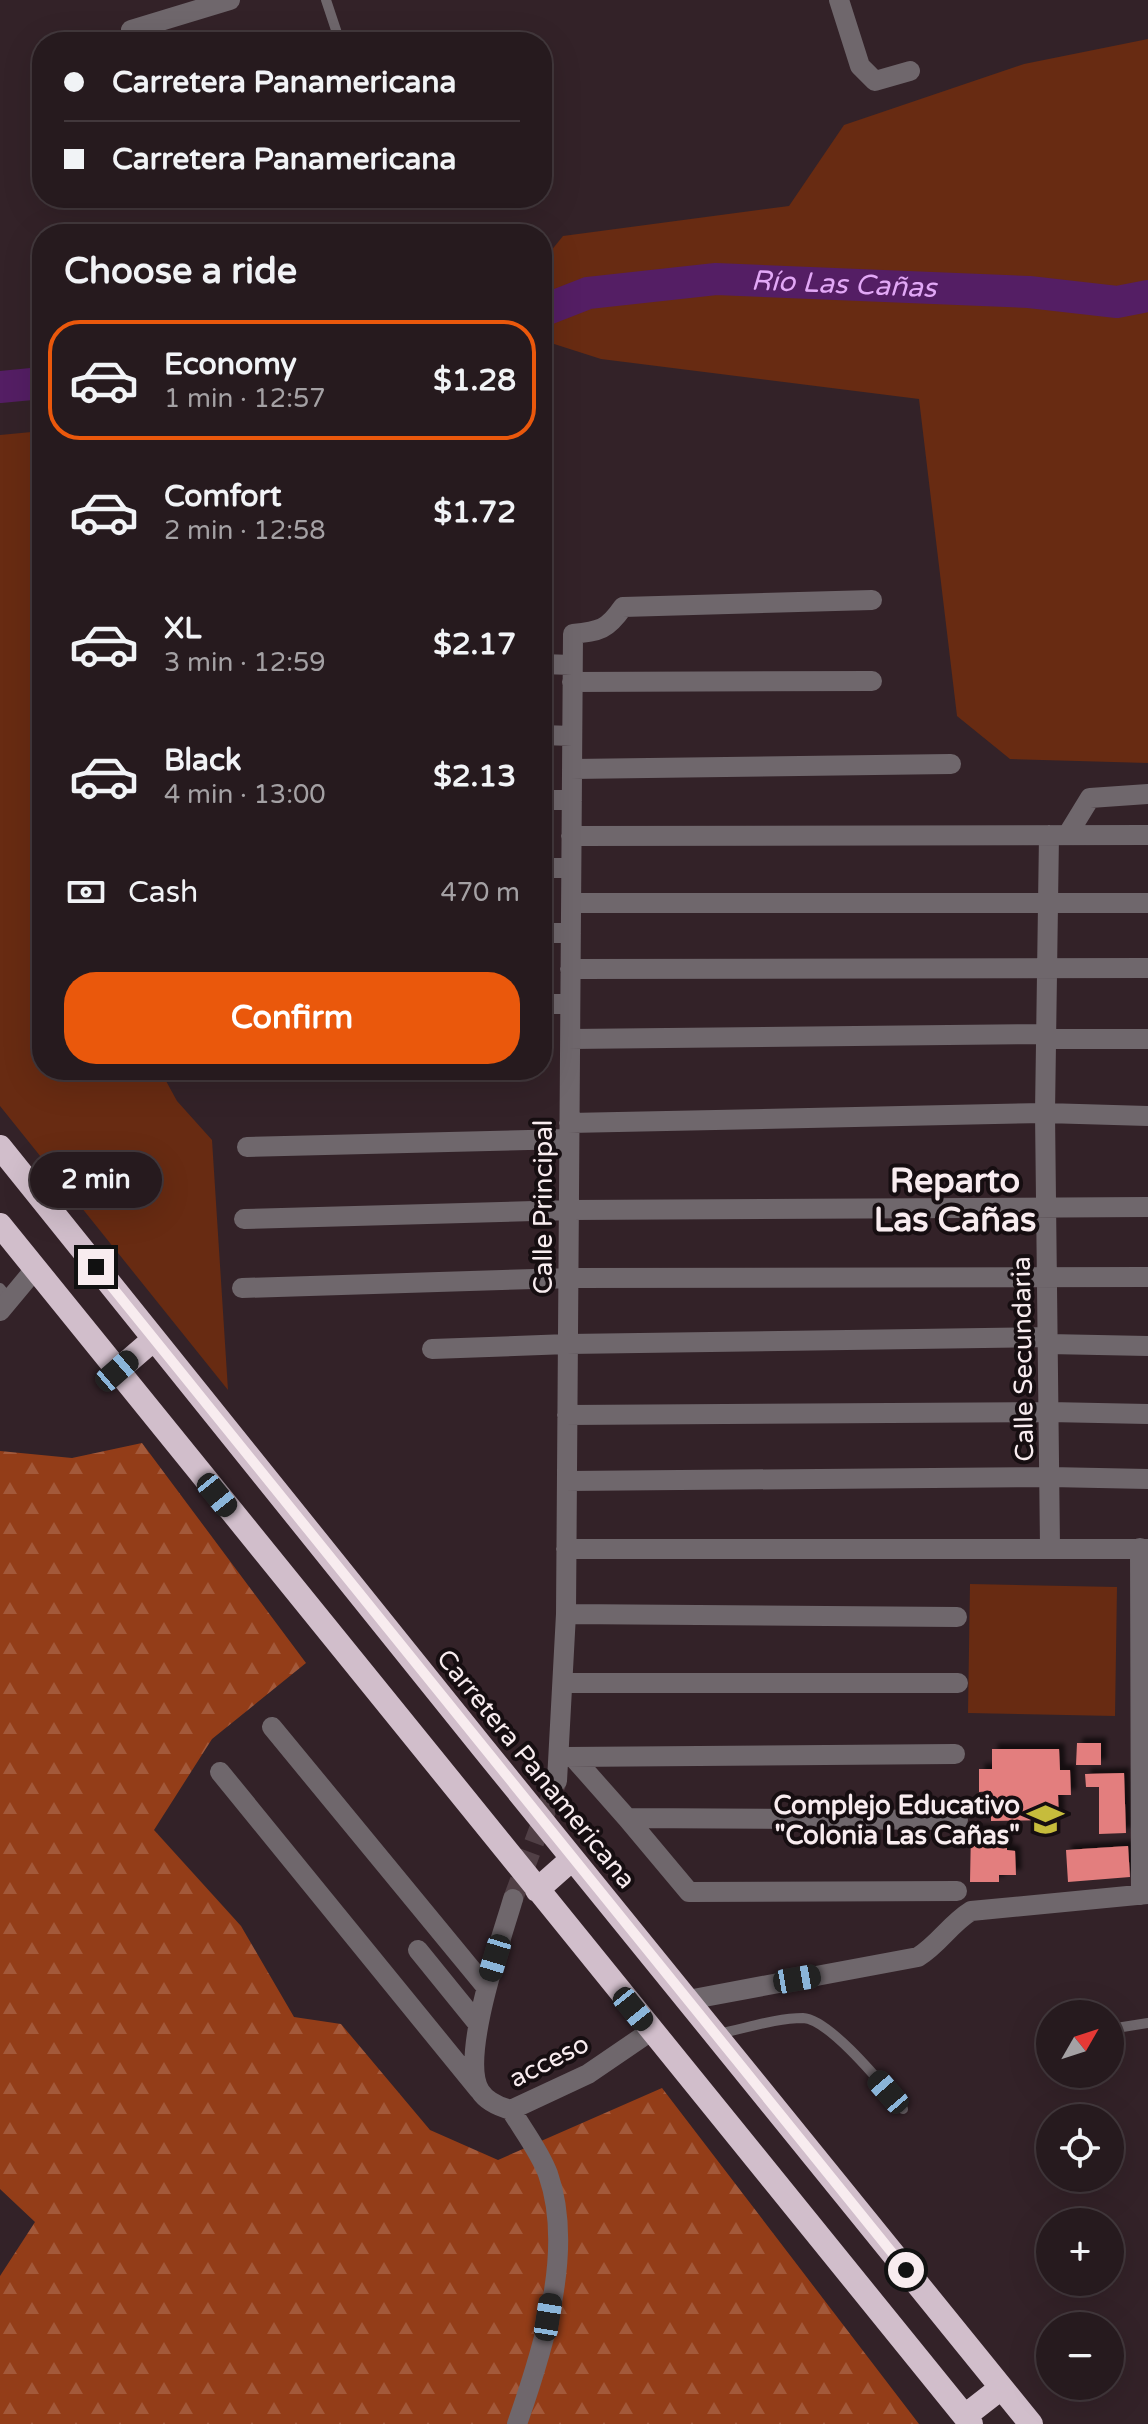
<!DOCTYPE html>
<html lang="en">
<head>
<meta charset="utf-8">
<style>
  :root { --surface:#261a1e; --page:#2e2327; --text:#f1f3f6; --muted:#a4a1a4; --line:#42383c; --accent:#ea580c }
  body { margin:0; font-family:"Varela Round",sans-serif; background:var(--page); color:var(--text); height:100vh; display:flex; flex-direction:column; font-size:30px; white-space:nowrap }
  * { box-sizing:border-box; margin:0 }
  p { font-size:26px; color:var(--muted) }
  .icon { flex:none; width:44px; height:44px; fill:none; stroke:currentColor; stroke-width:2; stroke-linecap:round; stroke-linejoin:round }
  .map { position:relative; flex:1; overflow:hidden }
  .sheet { position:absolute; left:32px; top:224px; width:520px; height:856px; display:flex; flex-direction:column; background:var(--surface); border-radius:32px; box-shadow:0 8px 32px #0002,0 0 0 2px var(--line) }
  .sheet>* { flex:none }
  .hud { position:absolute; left:32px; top:32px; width:520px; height:176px; border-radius:32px; box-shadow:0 8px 32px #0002,0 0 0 2px var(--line); display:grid; align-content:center; height:176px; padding:0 32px; background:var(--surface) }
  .needle { width:52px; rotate:51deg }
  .tools { position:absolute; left:1036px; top:2000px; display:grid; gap:16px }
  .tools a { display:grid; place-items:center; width:88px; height:88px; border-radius:50%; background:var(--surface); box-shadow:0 8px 32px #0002,0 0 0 2px var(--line); font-size:40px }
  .end { position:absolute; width:36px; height:36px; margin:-18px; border:10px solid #f8ecef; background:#111; box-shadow:0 0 0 4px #111 }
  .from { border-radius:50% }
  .bubble { position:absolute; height:56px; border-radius:28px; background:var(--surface); box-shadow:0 8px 32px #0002,0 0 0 2px var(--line); font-size:26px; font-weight:700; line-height:56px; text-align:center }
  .car { position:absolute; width:24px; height:48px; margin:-24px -12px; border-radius:10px; box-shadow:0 0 6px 2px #0007; background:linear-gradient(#222 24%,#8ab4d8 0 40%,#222 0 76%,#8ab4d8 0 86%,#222 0) }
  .hud b { display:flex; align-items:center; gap:28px; height:76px; font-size:30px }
  .hud b+b { border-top:2px solid var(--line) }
  .hud i { width:20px; height:20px; background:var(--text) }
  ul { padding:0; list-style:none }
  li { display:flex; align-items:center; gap:24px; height:120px; margin:0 16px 12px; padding:0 16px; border:4px solid transparent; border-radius:32px }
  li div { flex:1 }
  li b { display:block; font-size:30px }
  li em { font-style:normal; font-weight:700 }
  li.selected { border-color:var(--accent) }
  li>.icon { width:72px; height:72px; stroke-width:1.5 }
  h2 { padding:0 32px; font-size:36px; line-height:96px }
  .pay { display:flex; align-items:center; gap:20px; height:88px; padding:0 32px; font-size:30px }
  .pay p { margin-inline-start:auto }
  .cta { display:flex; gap:16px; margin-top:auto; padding:16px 32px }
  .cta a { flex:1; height:92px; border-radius:32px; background:var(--accent); color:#fff; font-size:32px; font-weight:700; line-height:92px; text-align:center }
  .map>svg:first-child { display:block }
  .grass { fill:#682b12 }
  .forest { fill:url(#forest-firs) }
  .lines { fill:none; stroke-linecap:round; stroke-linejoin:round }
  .river { stroke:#541e64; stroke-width:32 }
  .building { fill:#e37e7e; filter:url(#shadow) }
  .street-tunnel { stroke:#514046; stroke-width:20; stroke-dasharray:20 10; stroke-linecap:butt }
  .lane { stroke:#6f676c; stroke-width:10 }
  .street { stroke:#6f676c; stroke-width:20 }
  .highway { stroke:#d1becb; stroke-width:24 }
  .route { stroke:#f8ecef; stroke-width:10 }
  .labels { text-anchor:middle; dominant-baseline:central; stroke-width:8; stroke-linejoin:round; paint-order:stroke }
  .street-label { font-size:26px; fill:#f8ecef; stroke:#160e11 }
  .poi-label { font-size:26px; font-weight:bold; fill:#f8ecef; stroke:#160e11; text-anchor:end }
  .water-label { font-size:28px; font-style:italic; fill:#e2a8f6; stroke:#160e11 }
  .district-label { font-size:34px; font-weight:bold; fill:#f8ecef; stroke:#160e11 }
</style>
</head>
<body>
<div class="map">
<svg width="1148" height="2424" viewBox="0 0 1148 2424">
  <defs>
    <pattern id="forest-firs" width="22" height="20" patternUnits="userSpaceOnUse" patternTransform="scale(2)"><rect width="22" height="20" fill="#933d18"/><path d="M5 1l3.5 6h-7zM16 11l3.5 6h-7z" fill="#a3593a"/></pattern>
    <filter id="shadow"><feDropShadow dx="5.5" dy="-5.5" stdDeviation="2" flood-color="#0009"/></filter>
  </defs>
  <rect width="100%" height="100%" fill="#332228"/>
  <path class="grass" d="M1148 39V763L1010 759 957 716 919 399 601 359 551 343 542 323V262L563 236 789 206 844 125 1024 64Z
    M42 431V1070H160L177 1101 212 1140 228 1390 0 1106V435Z
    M970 1584 1117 1587 1115 1716 968 1713Z"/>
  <path class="forest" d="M142 1443 306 1663 212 1739 154 1830 241 1926 294 2017 341 2024 430 2130 498 2160 662 2088 919 2424H0V2276L35 2222 0 2189V1451L72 1458Z"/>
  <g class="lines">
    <g class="river">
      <path id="s1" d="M542 311 588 293 716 279 1029 292 1117 302 1148 296"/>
      <path d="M0 387 42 383"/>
    </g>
  </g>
  <path class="building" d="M1077 1743H1101V1765H1076Z
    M992 1749H1059L1060 1770H1070L1071 1795H1058L1059 1820 991 1821V1791L979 1792V1769H992Z
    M1124 1773 1126 1833 1099 1834V1787H1086L1085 1774Z
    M971 1830 1007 1831V1850L1015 1851 1016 1875H999V1882H970Z
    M1128 1846 1130 1877 1068 1882 1066 1850Z"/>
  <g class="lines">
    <path class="street-tunnel" d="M513 1899 557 1781"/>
    <path class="lane" d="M326 0 340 42
      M0 1288 10 1300
      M1110 2029 1148 2023
      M717 2034C744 2029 775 2018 803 2018 830 2019 885 2088 903 2109"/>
    <path class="street" d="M839 0 860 66 875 81 910 71
      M131 30 230 0
      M542 664 572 665
      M572 682 872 681
      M542 735 572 736
      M572 769 951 764
      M542 800H572
      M1068 834 1090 798 1148 794
      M1049 835 1045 1113 1050 1547
      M571 836 1148 835
      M542 868H571
      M571 903H1148
      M542 933H571
      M570 969 1148 968
      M542 1004H570
      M570 1039 1046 1034
      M1046 1039H1148
      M569 1123 1045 1113 1148 1116
      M247 1147 569 1139
      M244 1219 569 1210 1148 1207
      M242 1288 568 1278 1148 1277
      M0 1311 35 1269
      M1048 1344 1148 1346
      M432 1349 568 1344 1048 1337
      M567 1415 1049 1412 1148 1414
      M567 1481 1050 1477 1148 1479
      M1140 1548 1141 1895
      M566 1549H1148
      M566 1614 957 1617
      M564 1683H958
      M272 1727 486 1987
      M566 1757 955 1754
      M573 1757 627 1818 958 1820
      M220 1772 479 2090
      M557 1781 566 1614 573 634C600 631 607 630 623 607L872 600
      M627 1818 689 1892 957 1891
      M418 1950 478 2024
      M688 2000 918 1957C939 1944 950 1924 971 1911L1148 1894
      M511 2110C523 2130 540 2152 548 2174 575 2251 543 2350 517 2424
      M511 2110C500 2107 487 2102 480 2091 459 2058 502 1937 513 1899
      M511 2110 588 2074 651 2031"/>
    <path class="highway" d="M0 1147 483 1748 1031 2424
      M0 1225 971 2424
      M117 1371 154 1339
      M537 1890 572 1859
      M965 2416 1001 2388"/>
  </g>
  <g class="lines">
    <path class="route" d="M96 1267 906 2270"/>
  </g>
  <defs>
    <symbol id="school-bare" viewBox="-9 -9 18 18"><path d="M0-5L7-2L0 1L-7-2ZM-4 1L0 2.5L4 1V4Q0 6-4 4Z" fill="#c6bc3c" stroke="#160e11" stroke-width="2.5" paint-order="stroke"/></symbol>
  </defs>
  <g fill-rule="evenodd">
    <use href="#school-bare" x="1020" y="1794" width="51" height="51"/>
  </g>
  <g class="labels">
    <g class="street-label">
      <text transform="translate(543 1207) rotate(-90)">Calle Principal</text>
      <text transform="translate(1023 1359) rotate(-91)">Calle Secundaria</text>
      <text transform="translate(536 1769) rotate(51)">Carretera Panamericana</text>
      <text transform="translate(549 2061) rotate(-27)">acceso</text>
    </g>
    <g class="poi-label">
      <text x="1020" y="1805">Complejo Educativo<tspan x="1020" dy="30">"Colonia Las Cañas"</tspan></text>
    </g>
    <g class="water-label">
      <text stroke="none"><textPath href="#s1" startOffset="306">Río Las Cañas</textPath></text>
    </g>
    <g class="district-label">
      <text x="955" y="1181">Reparto<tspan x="955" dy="39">Las Cañas</tspan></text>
    </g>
  </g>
</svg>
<div class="tools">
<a><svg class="needle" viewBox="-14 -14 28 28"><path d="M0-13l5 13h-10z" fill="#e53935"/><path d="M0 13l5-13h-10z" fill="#a4a1a4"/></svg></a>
<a><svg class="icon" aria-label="locate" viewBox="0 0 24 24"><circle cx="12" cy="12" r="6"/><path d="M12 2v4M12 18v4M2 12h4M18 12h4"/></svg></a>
<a>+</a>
<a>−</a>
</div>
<i class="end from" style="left:906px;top:2270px"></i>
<i class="end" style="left:96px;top:1267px"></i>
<div class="bubble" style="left:30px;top:1152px;width:132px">2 min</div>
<i class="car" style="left:117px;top:1371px;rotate:49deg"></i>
<i class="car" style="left:217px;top:1495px;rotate:141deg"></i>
<i class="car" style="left:495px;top:1958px;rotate:197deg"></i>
<i class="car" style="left:797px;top:1979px;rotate:80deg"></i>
<i class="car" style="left:633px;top:2009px;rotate:141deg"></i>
<i class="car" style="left:888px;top:2092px;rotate:319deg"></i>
<i class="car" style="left:548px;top:2317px;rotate:9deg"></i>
<div class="hud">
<b><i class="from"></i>Carretera Panamericana</b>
<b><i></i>Carretera Panamericana</b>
</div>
<section class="sheet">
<h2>Choose a ride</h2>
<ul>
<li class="selected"><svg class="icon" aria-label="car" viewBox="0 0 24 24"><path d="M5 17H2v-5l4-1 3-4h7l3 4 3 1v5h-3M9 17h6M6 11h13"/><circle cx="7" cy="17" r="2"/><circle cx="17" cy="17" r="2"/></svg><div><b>Economy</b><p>1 min · 12:57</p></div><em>$1.28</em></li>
<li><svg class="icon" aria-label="car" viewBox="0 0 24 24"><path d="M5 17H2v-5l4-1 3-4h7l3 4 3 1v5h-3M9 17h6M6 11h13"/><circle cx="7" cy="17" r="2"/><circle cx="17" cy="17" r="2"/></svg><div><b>Comfort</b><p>2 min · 12:58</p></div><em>$1.72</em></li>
<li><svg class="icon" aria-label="car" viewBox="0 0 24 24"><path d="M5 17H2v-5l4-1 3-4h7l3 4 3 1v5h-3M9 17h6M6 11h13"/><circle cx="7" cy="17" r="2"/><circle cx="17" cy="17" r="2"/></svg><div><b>XL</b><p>3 min · 12:59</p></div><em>$2.17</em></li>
<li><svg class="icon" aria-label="car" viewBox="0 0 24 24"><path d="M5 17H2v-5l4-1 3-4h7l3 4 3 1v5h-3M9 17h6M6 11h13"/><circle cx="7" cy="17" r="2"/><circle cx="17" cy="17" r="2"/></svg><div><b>Black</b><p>4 min · 13:00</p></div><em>$2.13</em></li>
</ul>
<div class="pay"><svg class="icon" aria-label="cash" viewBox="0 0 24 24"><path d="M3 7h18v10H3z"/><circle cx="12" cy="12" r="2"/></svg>Cash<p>470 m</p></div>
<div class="cta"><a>Confirm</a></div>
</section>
</div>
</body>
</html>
